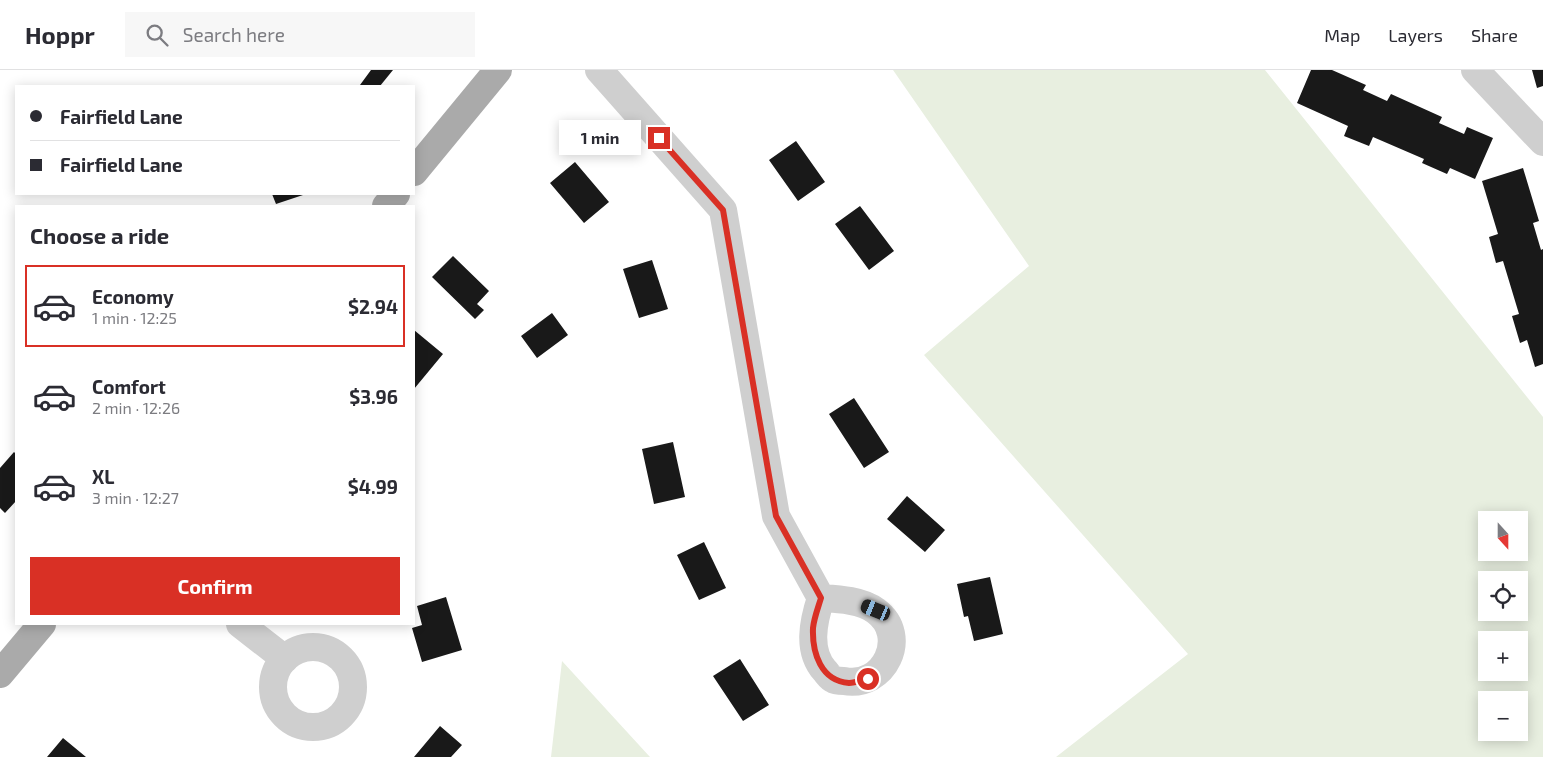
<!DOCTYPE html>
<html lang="en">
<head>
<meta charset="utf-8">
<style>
  :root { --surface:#fff; --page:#f7f7f7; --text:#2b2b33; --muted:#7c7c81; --line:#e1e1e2; --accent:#d93025 }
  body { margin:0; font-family:"Exo 2",sans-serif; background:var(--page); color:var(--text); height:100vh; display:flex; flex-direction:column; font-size:19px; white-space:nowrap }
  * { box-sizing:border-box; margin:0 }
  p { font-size:16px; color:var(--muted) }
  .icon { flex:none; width:28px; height:28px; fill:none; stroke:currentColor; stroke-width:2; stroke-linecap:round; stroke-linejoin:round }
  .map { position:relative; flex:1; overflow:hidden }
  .side { position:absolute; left:15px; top:135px; width:400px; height:420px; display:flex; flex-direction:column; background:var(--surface); border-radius:0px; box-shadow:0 2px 12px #0003 }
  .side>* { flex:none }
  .top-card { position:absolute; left:15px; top:15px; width:400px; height:110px; border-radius:0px; box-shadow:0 2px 12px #0003; display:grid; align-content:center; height:110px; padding:0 15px; background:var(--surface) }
  .needle { width:32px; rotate:159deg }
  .fabs { position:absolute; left:1478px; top:441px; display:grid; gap:10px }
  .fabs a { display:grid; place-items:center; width:50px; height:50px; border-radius:0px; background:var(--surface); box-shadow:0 2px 12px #0003; font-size:25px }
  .end { position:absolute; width:22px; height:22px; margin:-11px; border:6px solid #d93025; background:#fff; box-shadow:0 0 0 2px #fff }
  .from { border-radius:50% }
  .bubble { position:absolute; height:35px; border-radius:0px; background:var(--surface); box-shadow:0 2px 12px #0003; font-size:16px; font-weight:700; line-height:35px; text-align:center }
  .car { position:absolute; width:15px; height:30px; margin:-15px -8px; border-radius:6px; box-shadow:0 0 4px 1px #0007; background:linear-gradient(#222 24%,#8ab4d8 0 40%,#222 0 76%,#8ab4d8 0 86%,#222 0) }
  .top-card b { display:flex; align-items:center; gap:18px; height:48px; font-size:19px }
  .top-card b+b { border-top:1px solid var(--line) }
  .top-card i { width:12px; height:12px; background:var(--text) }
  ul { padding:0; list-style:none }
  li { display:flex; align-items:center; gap:15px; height:82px; margin:0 10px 8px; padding:0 5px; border:2px solid transparent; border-radius:0px }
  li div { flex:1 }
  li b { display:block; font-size:19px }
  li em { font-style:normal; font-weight:700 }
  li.selected { border-color:var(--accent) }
  li>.icon { width:45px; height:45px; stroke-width:1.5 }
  h2 { padding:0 15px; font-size:22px; line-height:60px }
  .button { display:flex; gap:10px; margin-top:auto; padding:10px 15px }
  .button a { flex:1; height:58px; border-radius:0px; background:var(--accent); color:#fff; font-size:20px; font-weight:700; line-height:58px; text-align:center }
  header { display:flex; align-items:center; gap:30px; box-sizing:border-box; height:70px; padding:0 25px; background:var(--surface); border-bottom:1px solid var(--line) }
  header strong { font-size:24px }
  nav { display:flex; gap:28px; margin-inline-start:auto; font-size:18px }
  .search { width:350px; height:45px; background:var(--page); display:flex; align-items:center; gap:12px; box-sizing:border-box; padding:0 18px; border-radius:0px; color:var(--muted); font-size:19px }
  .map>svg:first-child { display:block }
  .green { fill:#e8efe0; fill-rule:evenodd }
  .building { fill:#191919 }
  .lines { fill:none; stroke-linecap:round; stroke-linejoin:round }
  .minor { stroke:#cfcfcf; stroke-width:28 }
  .major { stroke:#aaa; stroke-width:28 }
  .route { stroke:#d93025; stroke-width:6 }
</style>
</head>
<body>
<header>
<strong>Hoppr</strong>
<div class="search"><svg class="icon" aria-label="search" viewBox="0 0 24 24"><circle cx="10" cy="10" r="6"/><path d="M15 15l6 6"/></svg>Search here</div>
<nav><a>Map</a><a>Layers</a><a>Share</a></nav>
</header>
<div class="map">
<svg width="1543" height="687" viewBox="0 0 1543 687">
  <rect width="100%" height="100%" fill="#fff"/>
  <path class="green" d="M893 0H1265L1543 347V687H1056L1188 584 924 285 1029 196ZM1486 450H1519V482H1486ZM1486 510H1519V542H1486ZM1486 570H1519V602H1486ZM1486 630H1519V662H1486Z
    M562 591 650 687H551Z"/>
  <path class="building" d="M371 0H393L380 16H363L360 15Z
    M1311 0H1332L1366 15 1363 20 1387 31 1391 24 1442 47 1439 53 1464 64 1467 57 1493 68 1475 109 1450 98 1447 104 1422 93 1424 89 1373 67 1369 76 1344 66 1348 56 1297 33Z
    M1532 0H1543V16L1537 18Z
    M796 71 825 112 798 131 769 90Z
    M575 92 609 132 584 153 550 113Z
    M1523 98 1539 151 1533 153 1541 180 1543 179V294L1535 297 1527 270 1520 273 1512 246 1519 244 1503 191 1496 193 1489 167 1498 164 1482 111Z
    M272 124H306L276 134Z
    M860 136 894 181 869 200 835 154Z
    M453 186 489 221 477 234 484 240 475 249 432 207Z
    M652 190 668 239 639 248 623 199Z
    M552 243 568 265 537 288 521 266Z
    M414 260 443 284 414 319Z
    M854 328 889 382 864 398 829 344Z
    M673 372 685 427 654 434 642 379Z
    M14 382 16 384V431L5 443 0 438V398Z
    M907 426 945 460 925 482 887 449Z
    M704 472 726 518 699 530 677 485Z
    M990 507 1003 564 974 571 968 546 964 547 957 514Z
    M446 527 462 580 422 592 412 558 422 555 417 536Z
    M740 589 769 635 743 651 713 606Z
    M440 656 462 675 451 687H414Z
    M63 668 86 687H47Z"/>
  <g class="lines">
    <path class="minor" d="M599 0 723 140 776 446 821 528C813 552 807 581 825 601 827 603 830 608 833 609 836 611 841 611 844 611 884 619 910 566 876 541 862 530 838 529 821 528
      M1475 0 1543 72
      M240 554 285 589
      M273 617a40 40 0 1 1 80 0a40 40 0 1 1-80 0Z"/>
    <path class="major" d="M414 102 498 0
      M386 136 396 124
      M0 604 42 554"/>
  </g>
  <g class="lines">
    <path class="route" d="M659 68 723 140 776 446 821 528C818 538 814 548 813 558 812 583 821 611 849 613 855 613 863 610 868 609"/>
  </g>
</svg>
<div class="fabs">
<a><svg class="needle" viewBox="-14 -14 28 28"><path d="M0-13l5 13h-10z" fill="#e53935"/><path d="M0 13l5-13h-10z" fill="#7c7c81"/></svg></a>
<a><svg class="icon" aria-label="locate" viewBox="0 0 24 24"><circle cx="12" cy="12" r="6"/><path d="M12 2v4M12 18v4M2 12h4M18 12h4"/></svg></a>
<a>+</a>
<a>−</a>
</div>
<i class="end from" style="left:868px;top:609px"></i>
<i class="end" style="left:659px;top:68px"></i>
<div class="bubble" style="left:559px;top:50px;width:82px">1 min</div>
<i class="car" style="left:876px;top:540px;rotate:292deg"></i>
<div class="top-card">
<b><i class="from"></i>Fairfield Lane</b>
<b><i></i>Fairfield Lane</b>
</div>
<section class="side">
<h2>Choose a ride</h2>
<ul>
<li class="selected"><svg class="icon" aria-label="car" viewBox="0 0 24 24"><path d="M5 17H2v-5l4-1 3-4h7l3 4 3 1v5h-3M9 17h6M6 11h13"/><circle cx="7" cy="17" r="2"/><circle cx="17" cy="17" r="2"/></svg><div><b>Economy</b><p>1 min · 12:25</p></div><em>$2.94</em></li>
<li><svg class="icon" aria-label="car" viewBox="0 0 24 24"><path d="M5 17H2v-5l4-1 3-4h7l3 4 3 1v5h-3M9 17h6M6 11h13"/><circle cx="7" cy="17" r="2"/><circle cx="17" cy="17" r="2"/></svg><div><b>Comfort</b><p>2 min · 12:26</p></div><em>$3.96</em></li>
<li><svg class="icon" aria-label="car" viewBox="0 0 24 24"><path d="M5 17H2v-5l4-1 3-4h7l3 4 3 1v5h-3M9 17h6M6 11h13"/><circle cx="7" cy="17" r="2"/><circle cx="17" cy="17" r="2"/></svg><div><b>XL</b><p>3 min · 12:27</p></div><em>$4.99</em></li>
</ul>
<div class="button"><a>Confirm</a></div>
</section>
</div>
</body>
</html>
